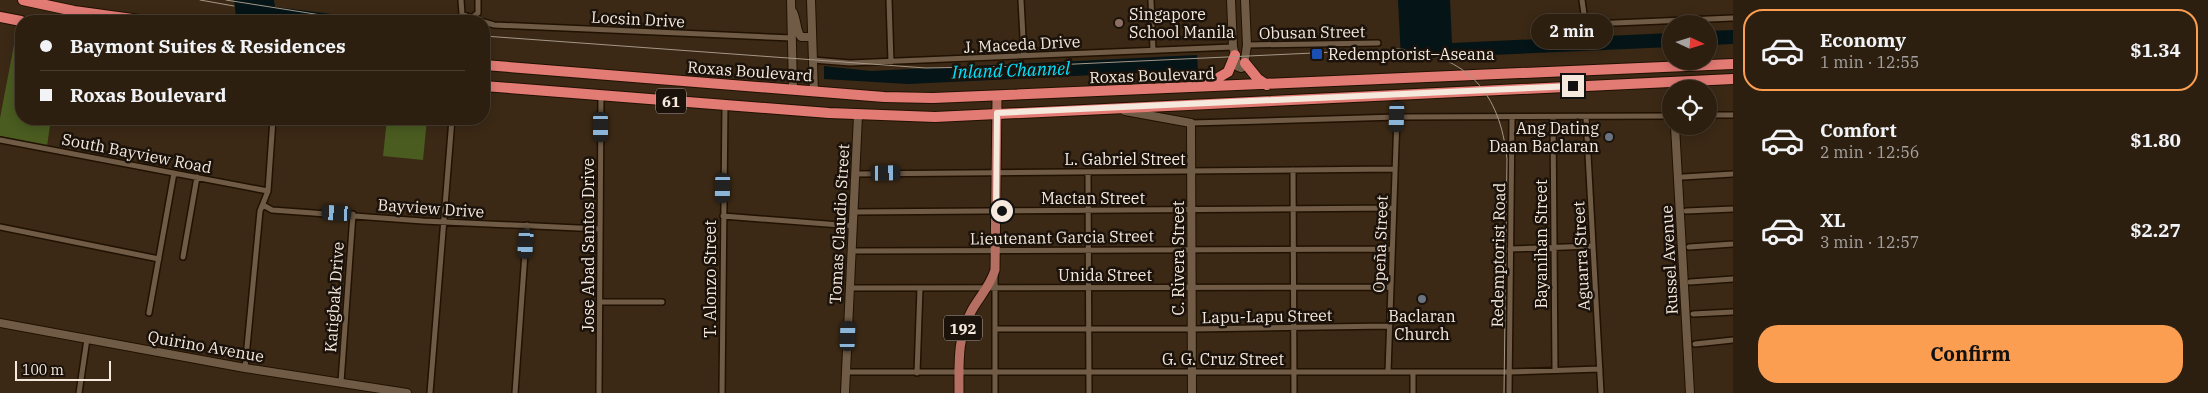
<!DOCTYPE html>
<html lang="en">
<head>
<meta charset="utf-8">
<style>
  :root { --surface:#2c1f10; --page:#342719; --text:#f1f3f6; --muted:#a6a29f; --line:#483d30; --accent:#fb9e51 }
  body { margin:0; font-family:"IBM Plex Serif",serif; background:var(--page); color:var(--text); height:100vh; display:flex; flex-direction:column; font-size:19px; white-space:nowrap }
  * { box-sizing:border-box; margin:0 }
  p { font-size:16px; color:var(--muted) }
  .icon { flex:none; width:28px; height:28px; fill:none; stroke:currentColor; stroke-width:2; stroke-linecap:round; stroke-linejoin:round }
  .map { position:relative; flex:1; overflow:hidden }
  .panel { display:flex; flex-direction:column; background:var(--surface); width:475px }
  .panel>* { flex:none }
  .guide { position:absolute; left:15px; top:15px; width:475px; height:110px; border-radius:20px; box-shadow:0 2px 12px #0003,0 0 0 1px var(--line); display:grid; align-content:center; height:110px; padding:0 25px; background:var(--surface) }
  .needle { width:32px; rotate:94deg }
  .buttons { position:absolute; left:1662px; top:15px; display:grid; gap:10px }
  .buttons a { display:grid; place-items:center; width:55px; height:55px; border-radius:50%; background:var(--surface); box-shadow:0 2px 12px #0003,0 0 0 1px var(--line); font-size:25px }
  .scale { position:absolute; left:15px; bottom:12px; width:96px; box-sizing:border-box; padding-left:5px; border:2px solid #f5e9dd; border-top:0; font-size:14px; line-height:18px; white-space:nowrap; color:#f5e9dd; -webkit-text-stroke:4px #1b130b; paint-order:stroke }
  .end { position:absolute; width:22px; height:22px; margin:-11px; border:6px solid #f5e9dd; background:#111; box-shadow:0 0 0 2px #111 }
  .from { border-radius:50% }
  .bubble { position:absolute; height:35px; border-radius:18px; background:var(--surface); box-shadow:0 2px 12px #0003,0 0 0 1px var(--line); font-size:16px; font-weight:700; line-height:35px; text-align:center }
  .car { position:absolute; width:15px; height:30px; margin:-15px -8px; border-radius:6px; box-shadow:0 0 4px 1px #0007; background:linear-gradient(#222 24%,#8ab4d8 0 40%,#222 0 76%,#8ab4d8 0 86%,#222 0) }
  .guide b { display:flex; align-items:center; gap:18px; height:48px; font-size:19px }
  .guide b+b { border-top:1px solid var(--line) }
  .guide i { width:12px; height:12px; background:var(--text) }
  ul { padding:9px 0 0; list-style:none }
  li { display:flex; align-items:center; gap:15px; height:82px; margin:0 10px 8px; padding:0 15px; border:2px solid transparent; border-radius:20px }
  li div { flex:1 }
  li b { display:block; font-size:19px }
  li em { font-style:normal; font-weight:700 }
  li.active { border-color:var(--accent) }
  li>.icon { width:45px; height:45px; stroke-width:1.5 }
  .action { display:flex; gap:10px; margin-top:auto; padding:10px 25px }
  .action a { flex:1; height:58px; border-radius:20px; background:var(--accent); color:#111; font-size:20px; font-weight:700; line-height:58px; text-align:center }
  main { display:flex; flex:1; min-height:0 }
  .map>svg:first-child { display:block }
  .green { fill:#4a5c20 }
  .water { fill:#041417 }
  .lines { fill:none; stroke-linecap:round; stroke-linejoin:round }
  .street-casing { stroke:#211101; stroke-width:8 }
  .secondary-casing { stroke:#211101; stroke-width:10 }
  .primary-casing { stroke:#211101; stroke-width:11 }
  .highway-casing { stroke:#211101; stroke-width:12 }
  .street { stroke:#6f5b46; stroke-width:5 }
  .secondary { stroke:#6f5b46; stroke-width:8 }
  .primary { stroke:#b56e62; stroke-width:9 }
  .highway { stroke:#e37b75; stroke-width:10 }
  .tram { stroke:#a59787; stroke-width:1 }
  .route { stroke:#f5e9dd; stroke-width:6 }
  .education-dot { fill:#8d6e63; stroke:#1b130b; stroke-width:2 }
  .transit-dot { fill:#1a4fb4; stroke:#1b130b; stroke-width:2 }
  .worship-dot { fill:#6b7280; stroke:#1b130b; stroke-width:2 }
  .labels { text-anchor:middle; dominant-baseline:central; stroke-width:5; stroke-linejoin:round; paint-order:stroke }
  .shield { fill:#1b130b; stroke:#b4a99e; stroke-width:1 }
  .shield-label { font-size:15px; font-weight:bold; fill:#f5e9dd }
  .poi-label { font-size:16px; fill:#f5e9dd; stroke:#1b130b; text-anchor:start }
  .street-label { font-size:16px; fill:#f5e9dd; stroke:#1b130b }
  .water-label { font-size:18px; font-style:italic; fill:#01e2fe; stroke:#1b130b }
</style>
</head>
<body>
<main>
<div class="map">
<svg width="1733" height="393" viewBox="0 0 1733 393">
  <rect width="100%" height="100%" fill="#3b2915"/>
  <path class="green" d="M14 45 21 46V119H51L47 146 0 136V118Z
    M387 119H427L423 160 383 156Z"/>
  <path class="water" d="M234 0H274L275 7 388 21H269L236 17Z
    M1398 0H1450L1452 43 1671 33V47L1401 59Z
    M1733 30V44L1709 45V31Z
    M1197 55 1198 70 908 84 824 79V66L871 71Z"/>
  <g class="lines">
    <defs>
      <path id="street" d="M461 0 462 14 471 18 478 13V0
        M889 0 891 62
        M1021 0 1024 56
        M1151 0 1153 50
        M1582 0 1585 21 1591 24 1733 18
        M484 22 494 25 792 38
        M1247 45 1378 43
        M813 60 850 63 1233 47
        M1709 115H1733
        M1553 117 1555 370
        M1586 117 1601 393
        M1191 123 1397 117 1671 116
        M0 140 268 191
        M1293 170 1294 393
        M1088 172 1089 393
        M855 174 1395 169
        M1683 177 1733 174
        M263 205 272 210 423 221 600 229
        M1686 211 1733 209
        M853 212 1394 208
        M723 216 853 226
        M0 227 159 259
        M1689 247 1733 244
        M1510 249 1593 246
        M852 251 1392 249
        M183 257 197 177
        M1690 282 1733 279
        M850 288 1391 287
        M600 302H662
        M149 313 174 173
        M1693 314 1733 312
        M995 329H1192L1389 326
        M1695 344 1733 340
        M245 368 260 211 268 191 273 119
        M846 372H1509L1600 369
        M1388 372 1397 117
        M1413 372V393
        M917 373 920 288
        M341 382 353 214
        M79 393 87 339
        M430 393 452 119
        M515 393 527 225
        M599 393 601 97
        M722 393 725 105
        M995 393V276
        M1509 393 1512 118"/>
      <path id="secondary" d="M791 0 793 90
        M811 0 814 92
        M1231 0 1233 47 1238 67 1241 68 1244 67 1247 45 1245 0
        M793 12C797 20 796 31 801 37H812
        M1125 111 1191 123 1192 393
        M1675 126 1690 393
        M0 323 245 368 407 393
        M845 393 858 115"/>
      <path id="primary" d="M959 393C959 363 957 337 972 310 980 296 990 286 995 270L997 97"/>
      <path id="highway" d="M23 0 74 11 147 21
        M0 17 21 21
        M1245 63 1258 79 1267 85
        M484 65 884 97 933 98 1733 64
        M484 86 829 113 935 117 1733 79
        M1204 86 1228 72 1235 55"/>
    </defs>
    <use href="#street" class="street-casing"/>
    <use href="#secondary" class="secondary-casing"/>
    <use href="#primary" class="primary-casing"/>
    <use href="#highway" class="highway-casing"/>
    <use href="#street" class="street"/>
    <use href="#secondary" class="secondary"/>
    <use href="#primary" class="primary"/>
    <use href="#highway" class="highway"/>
    <path class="tram" d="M200 0 234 6
      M226 0 359 21
      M484 36 926 68 1032 66 1400 49C1468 56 1500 93 1507 159L1504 393"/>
  </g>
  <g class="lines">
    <path class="route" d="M1002 211H996L997 113 1573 86"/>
  </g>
  <circle class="education-dot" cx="1119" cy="23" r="5"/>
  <rect class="transit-dot" x="1311" y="48" width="12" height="12" rx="2.5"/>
  <g class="worship-dot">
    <circle cx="1609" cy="137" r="5"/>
    <circle cx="1422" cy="299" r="5"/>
  </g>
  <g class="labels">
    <g class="shield">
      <rect x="656" y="88.5" width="30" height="25" rx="4"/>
      <rect x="944" y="315.5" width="38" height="25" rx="4"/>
    </g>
    <g class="shield-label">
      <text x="671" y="101">61</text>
      <text x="963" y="328">192</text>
    </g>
    <g class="poi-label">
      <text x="1129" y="14">Singapore<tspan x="1129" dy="18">School Manila</tspan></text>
      <text x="1328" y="54">Redemptorist–Aseana</text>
      <text x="1599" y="128" text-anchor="end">Ang Dating<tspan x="1599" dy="18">Daan Baclaran</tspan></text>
      <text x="1422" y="316" text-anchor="middle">Baclaran<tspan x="1422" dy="18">Church</tspan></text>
    </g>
    <g class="street-label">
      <text transform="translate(638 19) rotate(3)">Locsin Drive</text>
      <text transform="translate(1312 32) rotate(-1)">Obusan Street</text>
      <text transform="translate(1022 44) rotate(-3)">J. Maceda Drive</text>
      <text transform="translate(750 71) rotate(4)">Roxas Boulevard</text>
      <text transform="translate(1152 75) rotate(-2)">Roxas Boulevard</text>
      <text transform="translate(137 153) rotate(11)">South Bayview Road</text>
      <text x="1125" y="159">L. Gabriel Street</text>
      <text x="1093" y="198">Mactan Street</text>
      <text transform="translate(431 208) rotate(4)">Bayview Drive</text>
      <text transform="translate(839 224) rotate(-87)">Tomas Claudio Street</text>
      <text transform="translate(1062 237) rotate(-1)">Lieutenant Garcia Street</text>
      <text transform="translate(1380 244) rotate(-88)">Opeña Street</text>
      <text transform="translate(1541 244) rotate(-90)">Bayanihan Street</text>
      <text transform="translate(588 245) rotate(-90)">Jose Abad Santos Drive</text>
      <text transform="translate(1498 255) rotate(-89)">Redemptorist Road</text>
      <text transform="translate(1581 256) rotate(-93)">Aguarra Street</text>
      <text transform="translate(1178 258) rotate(-90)">C. Rivera Street</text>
      <text transform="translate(1669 260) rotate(-93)">Russel Avenue</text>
      <text x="1105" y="275">Unida Street</text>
      <text transform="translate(710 279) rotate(-90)">T. Alonzo Street</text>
      <text transform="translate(334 297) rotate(-86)">Katigbak Drive</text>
      <text transform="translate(1267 316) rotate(-1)">Lapu-Lapu Street</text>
      <text transform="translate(206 346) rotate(10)">Quirino Avenue</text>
      <text x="1223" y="359">G. G. Cruz Street</text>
    </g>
    <g class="water-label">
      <text transform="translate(1011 70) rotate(-2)">Inland Channel</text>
    </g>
  </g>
</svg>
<div class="buttons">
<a><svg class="needle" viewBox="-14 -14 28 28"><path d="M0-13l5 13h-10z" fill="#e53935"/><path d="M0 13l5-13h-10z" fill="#a6a29f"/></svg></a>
<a><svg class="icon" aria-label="locate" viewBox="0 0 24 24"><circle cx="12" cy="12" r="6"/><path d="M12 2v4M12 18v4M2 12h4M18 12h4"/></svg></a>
</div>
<div class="scale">100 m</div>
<i class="end from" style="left:1002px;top:211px"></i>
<i class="end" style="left:1573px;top:86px"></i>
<div class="bubble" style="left:1531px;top:14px;width:82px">2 min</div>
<i class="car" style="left:1397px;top:117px;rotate:182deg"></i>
<i class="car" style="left:601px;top:127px;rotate:180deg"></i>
<i class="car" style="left:886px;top:173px;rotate:89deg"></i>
<i class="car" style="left:723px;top:188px;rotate:181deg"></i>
<i class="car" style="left:337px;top:213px;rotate:273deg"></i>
<i class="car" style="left:526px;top:244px;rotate:184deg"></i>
<i class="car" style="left:848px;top:336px;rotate:2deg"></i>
<div class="guide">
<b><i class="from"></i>Baymont Suites &amp; Residences</b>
<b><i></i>Roxas Boulevard</b>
</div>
</div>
<section class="panel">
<ul>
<li class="active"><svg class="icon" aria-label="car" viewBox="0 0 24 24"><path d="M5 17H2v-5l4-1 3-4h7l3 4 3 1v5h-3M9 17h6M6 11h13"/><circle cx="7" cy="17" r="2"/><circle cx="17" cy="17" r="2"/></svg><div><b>Economy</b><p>1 min · 12:55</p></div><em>$1.34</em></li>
<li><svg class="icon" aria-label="car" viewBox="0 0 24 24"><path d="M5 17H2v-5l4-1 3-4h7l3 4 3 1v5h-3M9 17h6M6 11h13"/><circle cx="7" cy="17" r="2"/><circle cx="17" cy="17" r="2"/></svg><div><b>Comfort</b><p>2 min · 12:56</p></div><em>$1.80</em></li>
<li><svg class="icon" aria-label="car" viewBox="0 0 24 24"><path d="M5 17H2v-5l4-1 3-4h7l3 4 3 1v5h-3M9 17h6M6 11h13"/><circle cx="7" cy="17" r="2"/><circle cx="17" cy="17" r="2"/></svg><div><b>XL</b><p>3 min · 12:57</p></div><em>$2.27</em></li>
</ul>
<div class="action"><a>Confirm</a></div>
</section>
</main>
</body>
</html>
